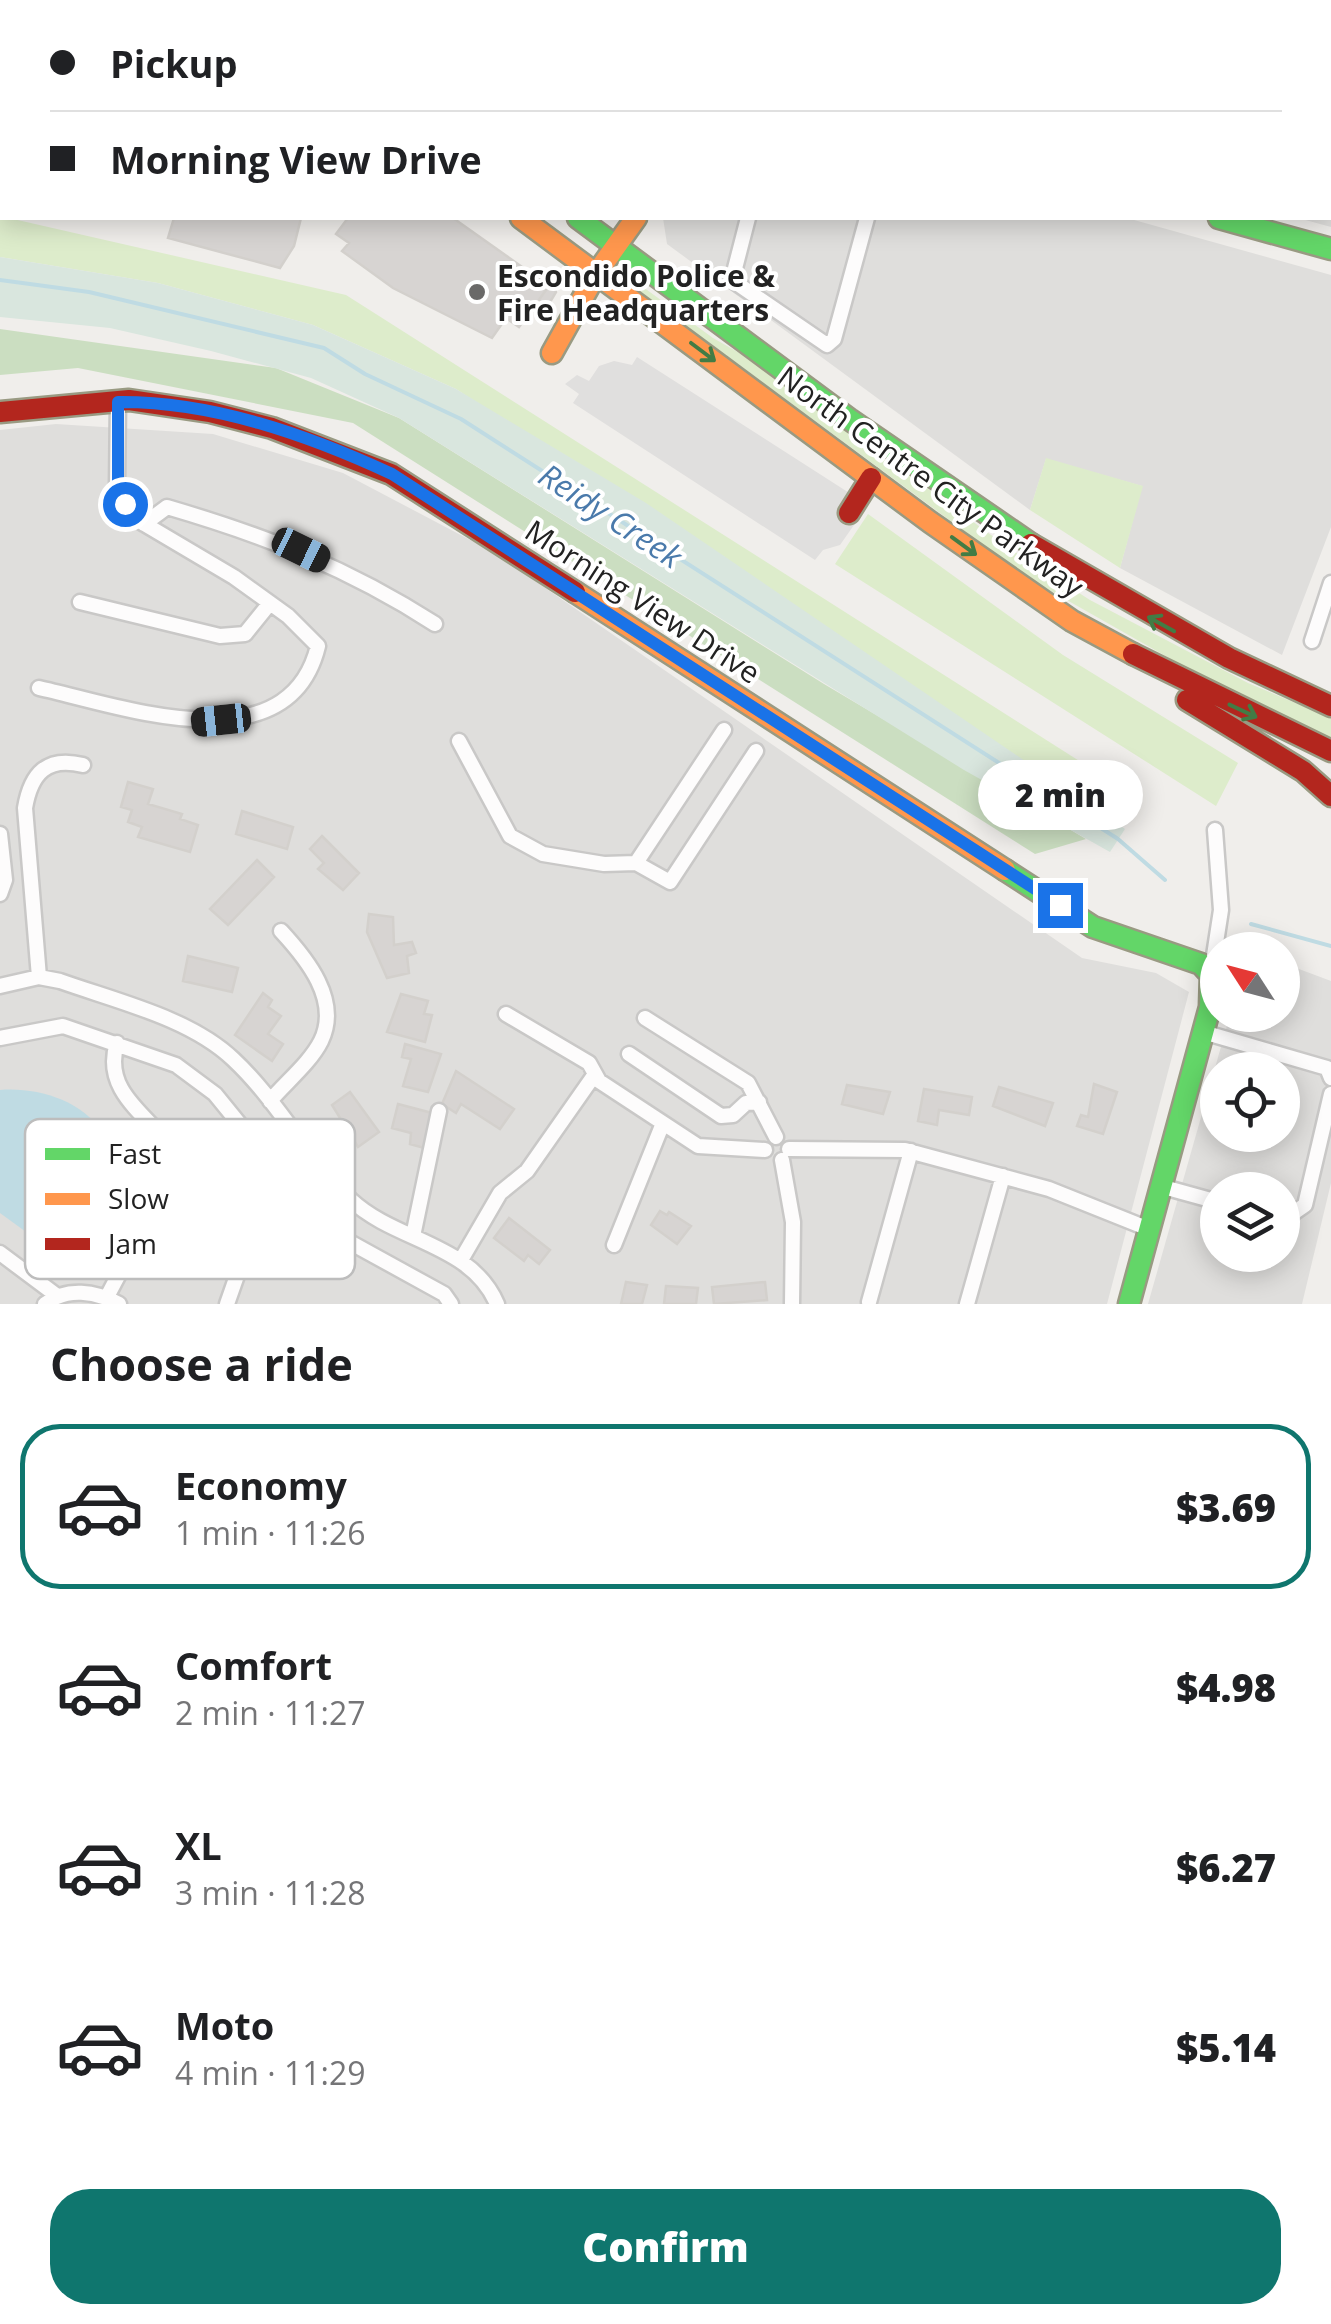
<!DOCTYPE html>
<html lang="en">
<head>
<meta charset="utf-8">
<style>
  :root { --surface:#fff; --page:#f2f2f2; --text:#202124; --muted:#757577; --line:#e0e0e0; --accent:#0f766e }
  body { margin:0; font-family:"Open Sans",sans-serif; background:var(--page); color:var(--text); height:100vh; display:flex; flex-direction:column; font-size:38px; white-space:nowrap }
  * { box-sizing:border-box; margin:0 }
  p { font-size:32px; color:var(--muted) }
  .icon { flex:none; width:55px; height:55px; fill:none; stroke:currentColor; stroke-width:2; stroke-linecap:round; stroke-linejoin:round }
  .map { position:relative; height:1304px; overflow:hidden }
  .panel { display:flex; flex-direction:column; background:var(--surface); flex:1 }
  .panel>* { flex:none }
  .hud { position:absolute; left:0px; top:0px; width:1332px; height:220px; box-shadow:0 5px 25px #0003; display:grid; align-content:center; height:220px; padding:0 50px; background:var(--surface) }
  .needle { width:65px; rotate:306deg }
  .buttons { position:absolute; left:1200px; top:932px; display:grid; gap:20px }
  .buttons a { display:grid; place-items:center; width:100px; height:100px; border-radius:50%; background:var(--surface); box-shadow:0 5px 25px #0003; font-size:50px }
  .end { position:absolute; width:45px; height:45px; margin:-22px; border:12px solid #1a73e8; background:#fff; box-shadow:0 0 0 5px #fff }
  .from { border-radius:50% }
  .bubble { position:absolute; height:70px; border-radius:35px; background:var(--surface); box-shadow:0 5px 25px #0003; font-size:32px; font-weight:800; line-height:70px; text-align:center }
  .car { position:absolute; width:30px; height:60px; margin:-30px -15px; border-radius:12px; box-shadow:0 0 8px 2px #0007; background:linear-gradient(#222 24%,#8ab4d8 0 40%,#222 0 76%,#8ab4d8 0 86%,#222 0) }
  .hud b { display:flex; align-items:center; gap:35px; height:95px; font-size:38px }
  .hud b+b { border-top:2px solid var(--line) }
  .hud i { width:25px; height:25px; background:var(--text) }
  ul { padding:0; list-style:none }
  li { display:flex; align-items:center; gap:30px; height:165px; margin:0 20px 15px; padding:0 30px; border:5px solid transparent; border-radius:40px }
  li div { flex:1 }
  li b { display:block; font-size:38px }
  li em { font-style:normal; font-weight:800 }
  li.active { border-color:var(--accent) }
  li>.icon { width:90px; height:90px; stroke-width:1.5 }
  h2 { padding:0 50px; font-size:45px; line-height:120px }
  .primary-button { display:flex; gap:20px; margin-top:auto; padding:20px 50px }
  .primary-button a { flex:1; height:115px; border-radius:40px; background:var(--accent); color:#fff; font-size:40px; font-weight:800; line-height:115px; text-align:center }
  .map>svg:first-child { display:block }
  .residential { fill:#dfdedc; fill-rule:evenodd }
  .grass { fill:#ddeccb }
  .forest { fill:#cbdec1 }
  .wetland { fill:#d9e6de }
  .parking { fill:#e0dfde }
  .water { fill:#bfdbe3 }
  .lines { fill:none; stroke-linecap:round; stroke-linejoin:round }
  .stream { stroke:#bfdbe3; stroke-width:4 }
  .building { fill:#d7d4d2; stroke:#d3d0cc; stroke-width:2.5 }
  .street-casing { stroke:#c9c8c7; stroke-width:19 }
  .fast-casing { stroke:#999a82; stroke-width:25 }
  .slow-casing { stroke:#999a82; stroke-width:25 }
  .jam-casing { stroke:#999a82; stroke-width:25 }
  .street { stroke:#fdfcfc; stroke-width:14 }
  .fast { stroke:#63d668; stroke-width:20 }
  .slow { stroke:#ff974d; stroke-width:20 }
  .jam { stroke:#b3261e; stroke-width:20 }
  .oneway { stroke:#427c45 }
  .route { stroke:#1a73e8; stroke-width:12 }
  .poi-dot { fill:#6a6968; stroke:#fff; stroke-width:4 }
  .labels { text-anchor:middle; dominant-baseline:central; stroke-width:8; stroke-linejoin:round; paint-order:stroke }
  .poi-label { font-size:30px; font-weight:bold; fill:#222; stroke:#fff; text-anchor:start }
  .street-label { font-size:30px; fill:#222; stroke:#fff }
  .water-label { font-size:32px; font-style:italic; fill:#4a7aab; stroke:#fff }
  .key { fill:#fff; stroke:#bdbdbd; stroke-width:2.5 }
  .key-label { font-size:28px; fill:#222 }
</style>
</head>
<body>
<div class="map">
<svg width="1331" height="1304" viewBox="0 0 1331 1304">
  <rect width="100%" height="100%" fill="#f0eeeb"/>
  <path class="residential" d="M500 0H1331V227L1298 218H1330V2Z
    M663 218H1127L1331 275V527L1282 655 1120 568 1142 486 1046 459 1030 510 667 244Z
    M56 424 213 434 343 473 493 552 1082 958 1156 973 1189 992 1107 1304H0V430Z
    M1283 963 1331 981V1183L1302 1304H1148L1230 1015H1282ZM1218 1070H1282V1135H1218ZM1218 1190H1282V1255H1218Z"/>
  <path class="grass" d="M0 216 346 295 1125 790 1104 814 456 389 313 325 158 283 0 257Z
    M632 279 713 338 759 364 1010 549 1090 600 1248 683 1331 718V739L1252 705 1028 578 628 283Z
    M1046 458 1143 486 1120 568 1030 510Z
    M868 514 1063 655 1238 763 1216 806 835 564Z"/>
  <path class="forest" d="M0 329 276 368 399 418 824 684 1086 839 1035 854 353 423 78 368 0 375Z"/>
  <path class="wetland" d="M0 257 158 283 313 325 456 389 646 503 1125 829 1110 852 964 770 399 418 311 378 211 351 110 328 0 317Z"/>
  <path class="parking" d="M637 357 868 505 840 545 823 550 815 560 573 403 579 394 565 384 577 375 589 381 599 366 614 361 632 365Z"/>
  <path class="water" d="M0 1090C37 1087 81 1100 102 1132 96 1176 83 1221 44 1245L0 1213Z"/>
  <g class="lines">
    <path class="stream" d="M0 280 89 292 324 348 365 374 461 419 1118 839 1165 880
      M1251 924 1331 946"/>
  </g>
  <path class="building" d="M174 218H301L294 246 280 268 168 238Z
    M348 218H453L549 286 519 327 506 318 492 338 393 288 342 251 349 243 336 234Z
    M537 271 551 278 556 292 546 309 530 312 549 286 531 273Z
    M128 782 153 789 148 804 182 814 180 819 198 825 190 852 138 837 142 827 128 822 132 810 121 807Z
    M242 811 293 827 287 849 236 834Z
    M322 836 359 873 343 890 318 869 324 863 310 849Z
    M257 860 274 877 228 925 210 909Z
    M369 914 393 917 394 945 412 942 416 953 407 956 409 973 387 978 367 932Z
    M188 956 238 968 232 992 183 981Z
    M263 993 272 1000 268 1007 281 1016 268 1034 283 1044 272 1061 235 1035Z
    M401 994 428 1001 424 1014 432 1015 425 1042 387 1032Z
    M405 1044 441 1054 428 1092 403 1086 411 1059 402 1057Z
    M456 1071 514 1109 500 1129 461 1104 456 1113 442 1104Z
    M1094 1084 1117 1092 1103 1134 1077 1126 1081 1115 1088 1117Z
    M847 1085 890 1092 883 1114 842 1104Z
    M999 1087 1053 1103 1045 1126 993 1106Z
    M924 1089 972 1097 969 1115 939 1110 937 1125 918 1121Z
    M350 1092 379 1132 358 1147 332 1105Z
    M398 1104 432 1113 424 1148 410 1144 411 1133 392 1128Z
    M660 1211 667 1215 669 1212 691 1226 677 1244 651 1225Z
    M509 1218 550 1250 539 1264 528 1255 524 1261 494 1238Z
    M626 1282 647 1285 642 1304H621Z
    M765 1282 767 1300 714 1304 712 1287Z
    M666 1286 698 1288 696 1304H664Z"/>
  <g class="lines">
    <defs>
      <path id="street" d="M563 2 564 0
        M748 218 732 280 827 345 834 339 867 218
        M144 524 167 507C266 536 348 568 435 624
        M80 602 220 636 245 634 270 603
        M1312 641 1331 583
        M39 688C121 706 288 768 318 646L288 616 234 577 136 519 117 487 118 401
        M459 741 510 836 543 854 604 864 636 863 670 882 756 751
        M0 834 5 880 0 894
        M636 863 724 730
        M1211 975 1221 910 1215 830
        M39 977 25 808C31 773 47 756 83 765
        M0 986 39 977 60 981C116 1001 190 1018 233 1059 278 1101 307 1158 351 1200 396 1242 471 1243 497 1304
        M506 1014 589 1063 599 1081 698 1146 765 1150
        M645 1018 748 1083 776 1137
        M1203 1032 1327 1068 1331 1078
        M0 1038 63 1026 176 1065 215 1094 324 1228 444 1294 451 1304
        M629 1054 721 1116 733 1115 746 1103 759 1102
        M270 1101C285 1083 310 1063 321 1041 341 1000 306 958 281 931
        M789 1149 905 1150 1049 1189 1149 1229
        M782 1160 793 1222 792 1304
        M1160 1186 1218 1202
        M1282 1221 1305 1205 1331 1094
        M413 1236 439 1111
        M614 1245 663 1123
        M0 1253 56 1295
        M461 1260 500 1193 527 1171 595 1074
        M107 1297C131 1250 166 1195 167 1141 140 1111 103 1087 117 1043
        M869 1302 911 1151
        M45 1304C67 1287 95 1291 119 1304
        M227 1304 247 1247
        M967 1304 1003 1176"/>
      <path id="fast" d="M283 0 286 2
        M578 218 849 419 1031 544
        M1219 218 1331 249
        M1005 870 1093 927 1201 964 1211 975 1210 1007 1129 1304"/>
      <path id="slow" d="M225 0 229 2
        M454 0 463 2
        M521 218 930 522 1072 621 1133 654
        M552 353 596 274 636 218
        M575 592 1005 870"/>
      <path id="jam" d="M0 412 129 400 210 412 272 428 391 474 575 592
        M849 513 871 478
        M1031 544 1229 658 1331 706
        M1133 654 1331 751
        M1187 700 1303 771 1331 796"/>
    </defs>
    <use href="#street" class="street-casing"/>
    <use href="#fast" class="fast-casing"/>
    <use href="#slow" class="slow-casing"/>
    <use href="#jam" class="jam-casing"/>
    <use href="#street" class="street"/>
    <use href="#fast" class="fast"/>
    <use href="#slow" class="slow"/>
    <use href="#jam" class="jam"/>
  </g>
  <defs><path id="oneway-shaft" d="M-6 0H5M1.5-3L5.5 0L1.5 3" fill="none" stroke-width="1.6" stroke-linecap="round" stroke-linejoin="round" transform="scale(2.5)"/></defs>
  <g class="oneway">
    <use href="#oneway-shaft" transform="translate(703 352) rotate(37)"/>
    <use href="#oneway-shaft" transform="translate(964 546) rotate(36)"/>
    <use href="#oneway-shaft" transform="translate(1161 624) rotate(-151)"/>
    <use href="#oneway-shaft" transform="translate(1243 711) rotate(25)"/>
  </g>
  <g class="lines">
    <path class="route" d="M125 504 118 486V402C212 401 308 435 392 474L1060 905"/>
  </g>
  <circle class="poi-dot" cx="477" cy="292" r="10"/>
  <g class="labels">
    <g class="poi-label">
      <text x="497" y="275">Escondido Police &amp;<tspan x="497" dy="34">Fire Headquarters</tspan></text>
    </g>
    <g class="street-label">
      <text transform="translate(931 481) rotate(36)">North Centre City Parkway</text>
      <text transform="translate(643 601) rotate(33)">Morning View Drive</text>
    </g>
    <g class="water-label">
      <text transform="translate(611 515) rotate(33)">Reidy Creek</text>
    </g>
  </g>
  <rect x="25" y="1119" width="330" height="160" rx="15" class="key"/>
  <rect x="45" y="1148" width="45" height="12" fill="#63d668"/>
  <rect x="45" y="1193" width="45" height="12" fill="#ff974d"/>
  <rect x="45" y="1238" width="45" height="12" fill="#b3261e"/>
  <g class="key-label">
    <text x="108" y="1164">Fast</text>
    <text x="108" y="1209">Slow</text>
    <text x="108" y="1254">Jam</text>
  </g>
</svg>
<div class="buttons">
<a><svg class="needle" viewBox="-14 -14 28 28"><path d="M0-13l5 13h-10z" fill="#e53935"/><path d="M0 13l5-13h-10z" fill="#757577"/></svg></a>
<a><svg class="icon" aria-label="locate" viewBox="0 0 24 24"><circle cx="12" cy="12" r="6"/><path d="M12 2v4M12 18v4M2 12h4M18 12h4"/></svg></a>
<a><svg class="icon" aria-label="layers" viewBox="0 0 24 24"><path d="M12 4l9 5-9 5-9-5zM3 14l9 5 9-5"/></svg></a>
</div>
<i class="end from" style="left:125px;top:504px"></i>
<i class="end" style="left:1060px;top:905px"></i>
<div class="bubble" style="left:978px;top:760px;width:165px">2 min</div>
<i class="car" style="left:301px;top:550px;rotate:116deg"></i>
<i class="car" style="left:221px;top:720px;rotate:264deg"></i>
<div class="hud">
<b><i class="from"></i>Pickup</b>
<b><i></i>Morning View Drive</b>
</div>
</div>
<section class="panel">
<h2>Choose a ride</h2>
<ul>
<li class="active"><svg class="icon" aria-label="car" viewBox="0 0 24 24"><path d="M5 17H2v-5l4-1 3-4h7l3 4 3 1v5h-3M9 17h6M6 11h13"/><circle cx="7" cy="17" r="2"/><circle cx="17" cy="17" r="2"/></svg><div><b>Economy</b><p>1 min · 11:26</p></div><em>$3.69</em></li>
<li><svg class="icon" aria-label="car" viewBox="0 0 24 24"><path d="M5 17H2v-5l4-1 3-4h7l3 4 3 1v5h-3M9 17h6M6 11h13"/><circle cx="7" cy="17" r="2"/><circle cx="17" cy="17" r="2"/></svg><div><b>Comfort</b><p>2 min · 11:27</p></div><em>$4.98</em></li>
<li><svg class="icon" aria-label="car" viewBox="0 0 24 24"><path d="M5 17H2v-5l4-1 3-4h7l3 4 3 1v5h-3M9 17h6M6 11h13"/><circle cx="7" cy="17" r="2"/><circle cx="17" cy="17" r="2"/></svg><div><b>XL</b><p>3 min · 11:28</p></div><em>$6.27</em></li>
<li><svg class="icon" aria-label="car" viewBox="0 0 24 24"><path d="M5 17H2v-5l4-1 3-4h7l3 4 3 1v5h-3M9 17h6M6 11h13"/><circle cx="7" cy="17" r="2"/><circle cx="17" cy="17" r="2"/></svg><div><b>Moto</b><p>4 min · 11:29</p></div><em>$5.14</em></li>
</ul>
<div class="primary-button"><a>Confirm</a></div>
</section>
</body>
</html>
